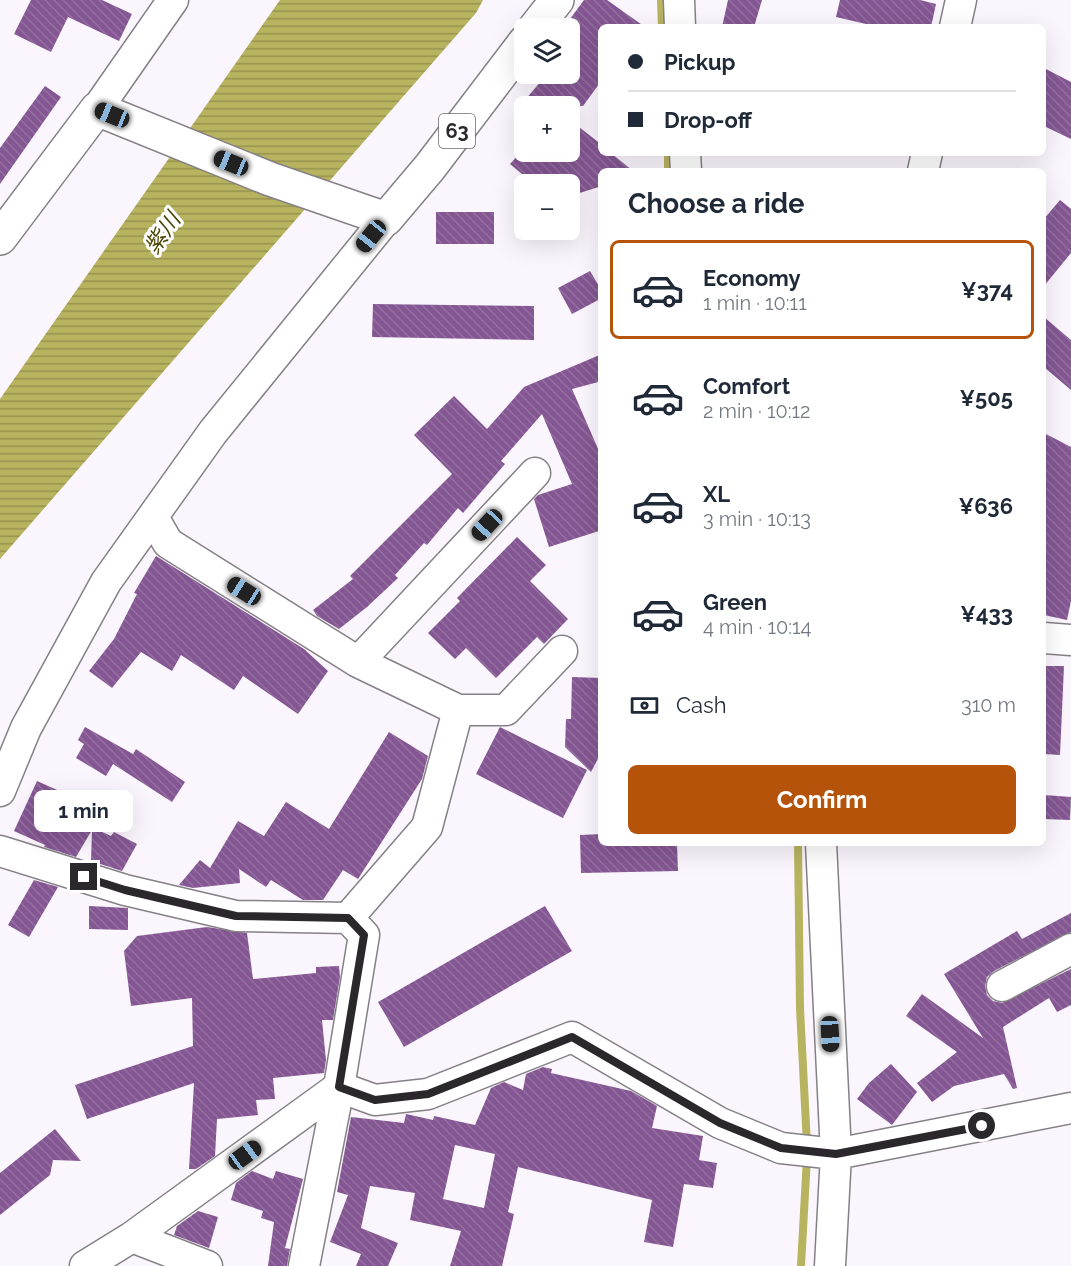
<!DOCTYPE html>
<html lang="en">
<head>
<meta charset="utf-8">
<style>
  :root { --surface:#fff; --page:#f2f2f3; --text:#1f2937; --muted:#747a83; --line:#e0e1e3; --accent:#b45309 }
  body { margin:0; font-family:Raleway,"Noto Sans JP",sans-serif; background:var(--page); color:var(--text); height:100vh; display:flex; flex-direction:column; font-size:22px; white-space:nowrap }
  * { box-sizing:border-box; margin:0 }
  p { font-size:20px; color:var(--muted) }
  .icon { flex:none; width:33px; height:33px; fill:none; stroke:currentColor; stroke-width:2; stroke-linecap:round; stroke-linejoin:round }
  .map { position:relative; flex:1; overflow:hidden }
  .panel { position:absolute; left:598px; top:168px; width:448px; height:678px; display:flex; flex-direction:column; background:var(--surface); border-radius:9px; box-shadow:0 6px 24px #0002 }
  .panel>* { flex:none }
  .guide { position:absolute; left:598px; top:24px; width:448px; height:132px; border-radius:9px; box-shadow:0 6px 24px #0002; display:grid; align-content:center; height:132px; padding:0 30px; background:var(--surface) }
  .fabs { position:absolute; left:514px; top:18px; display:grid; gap:12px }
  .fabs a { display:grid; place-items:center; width:66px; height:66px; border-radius:9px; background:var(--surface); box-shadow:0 6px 24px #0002; font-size:30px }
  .end { position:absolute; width:27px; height:27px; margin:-14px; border:8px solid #2a282b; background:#fff; box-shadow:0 0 0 3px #fff }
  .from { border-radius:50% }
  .bubble { position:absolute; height:42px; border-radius:9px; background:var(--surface); box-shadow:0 6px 24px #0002; font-size:20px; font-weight:700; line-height:42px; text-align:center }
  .car { position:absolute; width:18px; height:36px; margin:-18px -9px; border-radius:8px; box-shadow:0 0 4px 2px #0007; background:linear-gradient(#222 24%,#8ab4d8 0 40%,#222 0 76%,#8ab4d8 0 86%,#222 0) }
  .guide b { display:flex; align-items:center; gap:21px; height:57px; font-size:22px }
  .guide b+b { border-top:2px solid var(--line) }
  .guide i { width:15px; height:15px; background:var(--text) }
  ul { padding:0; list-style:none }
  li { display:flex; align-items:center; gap:18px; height:99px; margin:0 12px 9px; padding:0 18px; border:3px solid transparent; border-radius:9px }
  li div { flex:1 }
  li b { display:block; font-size:22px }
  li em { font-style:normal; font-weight:700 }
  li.current { border-color:var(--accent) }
  li>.icon { width:54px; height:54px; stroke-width:1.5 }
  h2 { padding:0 30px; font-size:27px; line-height:72px }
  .pay { display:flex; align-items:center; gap:15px; height:66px; padding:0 30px; font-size:22px }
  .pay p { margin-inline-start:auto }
  .action { display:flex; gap:12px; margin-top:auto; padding:12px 30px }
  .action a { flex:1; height:69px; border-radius:9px; background:var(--accent); color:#fff; font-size:24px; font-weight:700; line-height:69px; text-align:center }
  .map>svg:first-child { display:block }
  .water { fill:url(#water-rules) }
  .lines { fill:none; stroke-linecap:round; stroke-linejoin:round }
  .stream { stroke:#b8b35f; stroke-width:8 }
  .building { fill:url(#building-back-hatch); fill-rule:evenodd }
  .minor-casing { stroke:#858086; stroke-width:33 }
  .major-casing { stroke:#858086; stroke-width:36 }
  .minor { stroke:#fff; stroke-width:30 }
  .major { stroke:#fff; stroke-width:33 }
  .route { stroke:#2a282b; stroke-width:8 }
  .labels { text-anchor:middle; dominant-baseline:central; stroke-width:6; stroke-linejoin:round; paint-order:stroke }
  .shield { fill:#fff; stroke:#6a686b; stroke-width:1.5 }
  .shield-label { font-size:20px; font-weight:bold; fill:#2a282b }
  .water-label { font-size:22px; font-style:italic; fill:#4a4500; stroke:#fff }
</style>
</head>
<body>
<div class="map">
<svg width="1071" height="1266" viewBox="0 0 1071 1266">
  <defs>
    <pattern id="water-rules" width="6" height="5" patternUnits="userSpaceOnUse" patternTransform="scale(1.5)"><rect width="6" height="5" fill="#b8b35f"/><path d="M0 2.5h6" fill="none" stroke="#96924f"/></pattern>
    <pattern id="building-back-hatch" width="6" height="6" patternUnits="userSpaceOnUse" patternTransform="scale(1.5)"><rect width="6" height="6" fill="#845693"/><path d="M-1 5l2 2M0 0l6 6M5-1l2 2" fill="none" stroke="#93709e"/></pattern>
  </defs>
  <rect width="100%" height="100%" fill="#fbf6fd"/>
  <path class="water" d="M280 0H483L476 13 0 559V399Z"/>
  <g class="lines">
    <path class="stream" d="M661 0 662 27
      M668 153V171
      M798 843 800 1008 807 1145
      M801 1266 807 1157"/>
  </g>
  <path class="building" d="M31 0H102L132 14 119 41 68 17 51 52 14 34Z
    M584 0H607L645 27H602V80L583 106H520L547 74H570V19Z
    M728 0H762L754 27H722Z
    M840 0H920L936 4 931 27H879L836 17Z
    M1044 68 1071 82V139L1044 126Z
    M45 86 61 97 0 184V148Z
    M570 120 602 145V153H611L633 171H602V186L570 196V184H534L510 164 521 152H570Z
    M1060 200 1071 209V253L1044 286V219Z
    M436 212H494V244H436Z
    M590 271 602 291V298L572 314 558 288Z
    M373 304 534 306V340L372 337Z
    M1044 317 1071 340V390L1044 367Z
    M602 354V381L572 389 602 458V530L549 547 534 499 538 495 572 484 542 414 501 461 505 464 463 513 458 508 427 545 424 543 395 575 398 578 367 607 339 629 317 616 313 610 353 579 350 576 452 474 414 435 454 396 487 429 524 387Z
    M1044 433 1071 447V601L1067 620 1044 615Z
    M517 537 546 565 530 581 568 619 544 644 537 637 496 678 466 648 455 659 428 633 460 601 457 598Z
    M156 556 304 649 328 671 298 714 243 676 234 690 181 655 172 671 141 652 112 688 89 671 114 639 137 594 134 593Z
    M1044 666H1064L1060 755 1044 754Z
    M572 677 602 678V751L591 772 565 747 566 719H571Z
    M85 727 133 754 136 749 185 782 172 802 113 764 106 776 76 758 84 744 78 740Z
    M500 727 587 770 563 818 476 774Z
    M389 732 428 756 422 779 358 879 343 870 323 900H303L271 880 266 887 239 869 240 883 193 888 179 885 200 860 210 868 238 821 264 836 286 802 329 829Z
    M37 781 64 793 57 811 111 836 114 832 137 844 122 871 91 861 92 830 76 857 44 847 45 845 14 831Z
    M1044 795 1071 797 1070 820 1044 819Z
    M602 834V843H677L678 871 581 873 580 835Z
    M34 880 58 887 29 937 8 925Z
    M89 906 128 908V930L89 929Z
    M545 906 572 951 404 1047 378 1002Z
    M1071 913V932L994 971 987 977 985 986 987 995 993 1001 1002 1003 1071 969V1005L1057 1012 1049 998 1003 1027 1017 1088 1013 1089 1004 1074 954 1086 932 1102 917 1083 957 1052 906 1016 922 994 983 1038 944 974 1017 931 1022 939Z
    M207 927 247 933 253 979 316 973V967L339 966 340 977 333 1020H322L326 1060 324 1073 273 1078 275 1099 256 1100 258 1115 217 1119 215 1156 196 1169H189L194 1083 87 1119 75 1085 193 1046 192 998 131 1006 124 951 137 936Z
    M891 1064 917 1092 892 1125 857 1099 869 1083Z
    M543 1067 552 1069 551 1073 631 1091 657 1106 652 1128 703 1136 699 1160 717 1163 713 1188 684 1184 673 1247 644 1242 652 1200 518 1167 508 1212 514 1214 502 1266H450L461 1231 410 1220 415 1193 370 1186 361 1228 398 1243 388 1266H356L361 1254 330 1242 348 1195 337 1192 351 1117 404 1123 406 1114 433 1120 434 1116 475 1125 491 1088 504 1082 523 1090 526 1074ZM455 1145 495 1154 484 1208 443 1199Z
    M55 1129 81 1161 53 1160 50 1175 0 1215V1173Z
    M252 1171 273 1179 276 1171 303 1179 285 1248 290 1249 287 1266H268L274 1222 261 1218 263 1211 231 1200 236 1183Z
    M198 1211 218 1217 209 1248 174 1235 177 1226Z"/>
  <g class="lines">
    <defs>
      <path id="minor" d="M679 0 680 27
        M955 27 961 0
        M97 109 173 0
        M685 153 686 171
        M923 171 927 153
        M153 517 168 543 358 662 535 473
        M1044 638 1071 640
        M358 662 458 710H506L562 651
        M0 791 26 728 106 582 213 432 386 219
        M821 843 836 1154 830 1266
        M0 851 125 890 236 916 348 918 364 935 339 1087 304 1266
        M348 918 427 827 458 710
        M1002 986 1071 949
        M132 1237 207 1266
        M85 1266 132 1237 339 1087 375 1100 428 1094 572 1037 720 1123 781 1148 836 1154 1071 1108"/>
      <path id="major" d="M535 28 557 0
        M0 238 97 109 270 179 386 219 430 167 525 42"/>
    </defs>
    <use href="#minor" class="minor-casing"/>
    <use href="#major" class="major-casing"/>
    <use href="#minor" class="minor"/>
    <use href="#major" class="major"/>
  </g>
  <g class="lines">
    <path class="route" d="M84 877 125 890 236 916 348 918 364 935 339 1087 375 1100 428 1094 572 1037 720 1123 781 1148 836 1154 982 1126"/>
  </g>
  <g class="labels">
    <rect class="shield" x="439" y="114" width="36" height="34" rx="4.5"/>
    <g class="shield-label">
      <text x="457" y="131">63</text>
    </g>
    <g class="water-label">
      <text transform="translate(162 233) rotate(-55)">紫川</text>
    </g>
  </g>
</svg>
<div class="fabs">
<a><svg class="icon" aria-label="layers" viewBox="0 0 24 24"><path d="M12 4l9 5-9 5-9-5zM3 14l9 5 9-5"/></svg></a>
<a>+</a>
<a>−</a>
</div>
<i class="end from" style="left:982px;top:1126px"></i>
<i class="end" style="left:84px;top:877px"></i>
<div class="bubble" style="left:34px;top:790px;width:99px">1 min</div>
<i class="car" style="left:112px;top:115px;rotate:292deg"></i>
<i class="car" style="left:231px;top:163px;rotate:292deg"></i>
<i class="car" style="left:371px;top:236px;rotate:219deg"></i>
<i class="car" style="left:487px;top:525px;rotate:223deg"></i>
<i class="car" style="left:244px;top:591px;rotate:302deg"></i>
<i class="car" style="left:830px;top:1034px;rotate:177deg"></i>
<i class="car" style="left:245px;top:1155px;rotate:54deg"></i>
<div class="guide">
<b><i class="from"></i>Pickup</b>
<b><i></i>Drop-off</b>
</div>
<section class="panel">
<h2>Choose a ride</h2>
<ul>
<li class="current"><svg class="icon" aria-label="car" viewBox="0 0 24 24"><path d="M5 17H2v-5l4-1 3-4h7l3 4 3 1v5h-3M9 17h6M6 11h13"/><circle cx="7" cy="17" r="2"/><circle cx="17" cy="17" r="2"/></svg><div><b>Economy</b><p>1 min · 10:11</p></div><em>¥374</em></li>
<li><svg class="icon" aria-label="car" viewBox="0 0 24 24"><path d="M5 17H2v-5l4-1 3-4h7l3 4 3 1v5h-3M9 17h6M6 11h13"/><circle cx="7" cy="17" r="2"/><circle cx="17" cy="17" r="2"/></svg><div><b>Comfort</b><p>2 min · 10:12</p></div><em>¥505</em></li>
<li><svg class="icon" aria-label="car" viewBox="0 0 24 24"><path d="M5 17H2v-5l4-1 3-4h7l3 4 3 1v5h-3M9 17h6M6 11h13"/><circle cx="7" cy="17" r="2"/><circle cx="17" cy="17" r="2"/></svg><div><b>XL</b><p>3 min · 10:13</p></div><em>¥636</em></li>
<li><svg class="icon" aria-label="car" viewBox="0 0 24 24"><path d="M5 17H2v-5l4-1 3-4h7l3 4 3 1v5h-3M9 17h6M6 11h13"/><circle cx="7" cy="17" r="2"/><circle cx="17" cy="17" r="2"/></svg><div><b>Green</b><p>4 min · 10:14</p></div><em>¥433</em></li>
</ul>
<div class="pay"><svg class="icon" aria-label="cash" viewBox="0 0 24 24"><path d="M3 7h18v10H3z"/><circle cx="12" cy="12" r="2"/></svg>Cash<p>310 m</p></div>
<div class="action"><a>Confirm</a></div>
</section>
</div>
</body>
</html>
